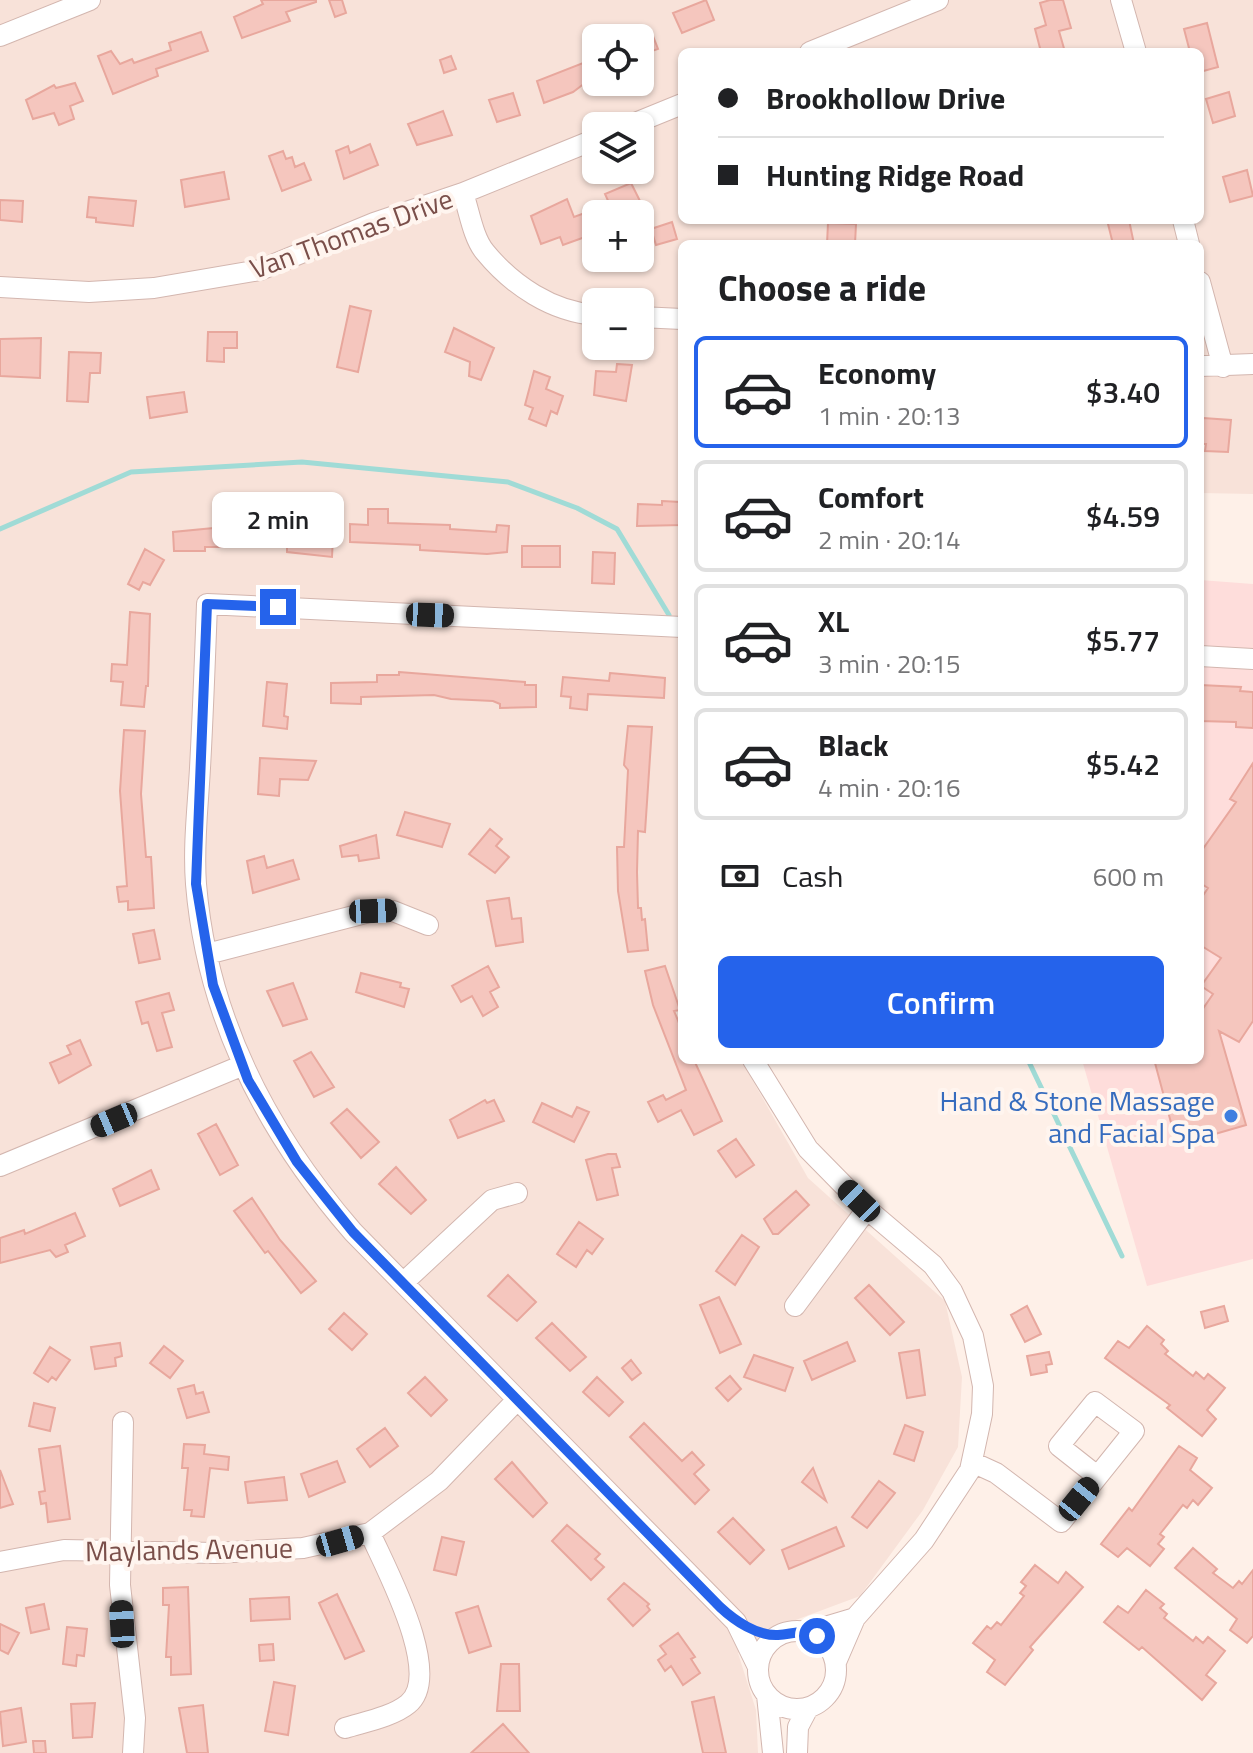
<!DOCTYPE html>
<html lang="en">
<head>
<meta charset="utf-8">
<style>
  :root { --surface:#fff; --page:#f6f6f6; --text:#202124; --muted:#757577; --line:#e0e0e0; --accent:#2563eb }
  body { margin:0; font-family:"Titillium Web",sans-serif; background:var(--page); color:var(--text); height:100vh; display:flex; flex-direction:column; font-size:30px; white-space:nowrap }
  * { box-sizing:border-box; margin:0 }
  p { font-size:26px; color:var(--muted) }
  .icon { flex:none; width:44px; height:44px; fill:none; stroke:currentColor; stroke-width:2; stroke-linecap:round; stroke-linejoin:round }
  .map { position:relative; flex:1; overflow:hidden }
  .drawer { position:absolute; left:678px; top:240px; width:526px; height:824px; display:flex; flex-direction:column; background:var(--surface); border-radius:12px; box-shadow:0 2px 6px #0004 }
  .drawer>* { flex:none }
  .banner { position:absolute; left:678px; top:48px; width:526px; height:176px; border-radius:12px; box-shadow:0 2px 6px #0004; display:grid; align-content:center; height:176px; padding:0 40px; background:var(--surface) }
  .tools { position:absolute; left:582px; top:24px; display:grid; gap:16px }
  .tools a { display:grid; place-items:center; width:72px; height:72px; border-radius:12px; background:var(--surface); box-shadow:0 2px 6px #0004; font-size:40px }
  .end { position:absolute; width:36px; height:36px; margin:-18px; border:10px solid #2563eb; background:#fff; box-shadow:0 0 0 4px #fff }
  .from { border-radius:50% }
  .bubble { position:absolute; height:56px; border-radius:12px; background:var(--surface); box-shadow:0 2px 6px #0004; font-size:26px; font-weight:600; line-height:56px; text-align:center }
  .car { position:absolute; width:24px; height:48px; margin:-24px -12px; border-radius:10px; box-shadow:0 0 6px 2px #0007; background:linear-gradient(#222 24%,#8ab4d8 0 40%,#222 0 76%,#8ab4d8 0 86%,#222 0) }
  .banner b { display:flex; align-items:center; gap:28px; height:76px; font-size:30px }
  .banner b+b { border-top:2px solid var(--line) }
  .banner i { width:20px; height:20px; background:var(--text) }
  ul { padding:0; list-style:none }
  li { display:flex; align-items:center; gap:24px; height:112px; margin:0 16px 12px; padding:0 24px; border:4px solid var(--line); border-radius:12px }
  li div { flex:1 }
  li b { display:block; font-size:30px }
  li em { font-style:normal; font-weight:600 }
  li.selected { border-color:var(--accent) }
  li>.icon { width:72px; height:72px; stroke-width:1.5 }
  h2 { padding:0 40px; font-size:36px; line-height:96px }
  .pay { display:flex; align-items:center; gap:20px; height:88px; padding:0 40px; font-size:30px }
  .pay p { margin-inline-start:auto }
  .primary-button { display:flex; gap:16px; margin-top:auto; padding:16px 40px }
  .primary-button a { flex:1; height:92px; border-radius:12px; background:var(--accent); color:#fff; font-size:32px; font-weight:600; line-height:92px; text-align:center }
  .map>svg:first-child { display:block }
  .residential { fill:#f8e2d9; fill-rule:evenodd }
  .commercial { fill:#fedddb }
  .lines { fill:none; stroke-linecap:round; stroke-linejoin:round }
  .stream { stroke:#a0dbd6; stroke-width:5 }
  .building { fill:#f5c6be; stroke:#e8a79d; stroke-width:2 }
  .minor-casing { stroke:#d3b6af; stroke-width:22 }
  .minor { stroke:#fff; stroke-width:20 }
  .route { stroke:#2563eb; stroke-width:10 }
  .shop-dot { fill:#3f7fe0; stroke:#fff5ef; stroke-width:3 }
  .labels { text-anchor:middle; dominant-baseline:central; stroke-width:8; stroke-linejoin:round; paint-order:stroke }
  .street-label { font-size:28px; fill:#7a4f4a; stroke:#fff5ef }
  .shop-label { font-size:28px; fill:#366cbe; stroke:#fff5ef; text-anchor:end }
</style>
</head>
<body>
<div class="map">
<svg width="1253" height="1753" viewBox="0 0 1253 1753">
  <rect width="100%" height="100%" fill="#fef0e8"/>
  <path class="residential" d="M0 0H1253V494L1200 493V244H682V1060H741L808 1178 945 1301 962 1377 958 1447 923 1510 860 1596 793 1621 738 1653 756 1710 758 1753H0ZM596 38H640V82H596ZM682 52H1200V220H682ZM596 126H640V170H596ZM596 214H640V258H596ZM596 302H640V346H596Z"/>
  <path class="commercial" d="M1200 580 1253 584V1259L1147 1286 1082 1060H1200Z"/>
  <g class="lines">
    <path class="stream" d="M0 529 131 472 302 462 508 482 577 508 617 529 669 615
      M1028 1060 1122 1256"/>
  </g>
  <path class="building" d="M261 0H316V2L286 12 290 21 242 38 234 17 263 4Z
    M329 0H342L346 13 335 17Z
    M706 0 714 20 682 33 673 13Z
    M1050 0H1063L1071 28 1059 31 1065 52H1041L1035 29 1046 25 1040 3Z
    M1207 23 1218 67 1200 72V52H1190L1184 29Z
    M201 32 208 51 156 69 158 76 113 94 98 56 111 51 120 64 132 59 134 63 171 50 169 43Z
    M653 36 658 49 640 55V41Z
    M451 56 456 69 444 73 440 60Z
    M583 63 589 80 573 92 544 103 537 81Z
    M75 83 83 101 70 106 74 119 59 125 54 113 33 119 26 100 54 85 56 88Z
    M1229 92 1235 116 1213 123 1206 99Z
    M513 93 520 115 497 122 489 100Z
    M443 111 452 135 417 145 408 124Z
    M370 144 378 165 344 179 336 151 348 146 350 153Z
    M283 151 286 159 292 157 295 167 304 163 311 180 282 191 269 156Z
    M1247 170 1253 196 1230 202 1223 177Z
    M224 172 229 199 185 207 181 180Z
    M631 183 641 203 614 214 605 194Z
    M89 197 136 201 133 226 96 222V218L87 217Z
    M567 199 574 217 590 211 596 233 563 245 560 237 541 244 531 216Z
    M0 200 23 201 22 222 0 220Z
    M1107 220H1129L1134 244H1113Z
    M672 222 677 239 656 245 651 229Z
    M828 223 856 224 855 244H827Z
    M350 306 371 311 358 372 337 367Z
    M454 328 494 348 481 380 469 376 470 362 445 352Z
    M208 332H237V348H224V362L207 361Z
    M41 338 40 378 0 376V339Z
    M69 352 101 353 100 373H90L88 402 67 401Z
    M617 364 632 365 626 401 594 395 596 371 616 372Z
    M534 371 550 377 546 389 563 396 557 414 551 411 546 426 529 419 533 408 525 405Z
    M184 392 187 412 150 418 147 397Z
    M1203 418 1231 420 1228 452 1205 451 1206 444H1200Z
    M662 501 680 502 682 525 637 526 638 504 662 505Z
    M368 509H388V523L450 525V529L496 532 497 525 509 526 507 552 487 554 420 550V545L350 542V524L368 525Z
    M224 527 269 528V534L333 537 332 557 287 552V547H205V551H174L173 532Z
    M522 546H560V567H522Z
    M145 549 164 560 150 585 143 582 139 590 128 584Z
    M593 552 615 553 614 584 592 583Z
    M130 612 150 614 148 686H146L144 707 121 705 123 682 111 681 112 664 127 665Z
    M399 672 525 682V685H536V707L500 708V704L493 701 451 699 434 695 361 697V704L331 703V683L377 682V675H399Z
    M610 673 665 678 664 698 588 694 587 710 570 708 571 697 561 696 563 677 609 681Z
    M267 682 287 684 284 716 288 717 287 729 263 726Z
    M1200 685 1241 687 1240 691 1253 692V728L1236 727V722L1200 721Z
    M628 726 652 727 645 832 638 831 637 872 638 908H641L642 920 645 919 648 950 628 952 618 891 617 847H624L628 770 624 765Z
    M124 730 145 731 141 794 146 857H151L154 908 128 910V901L119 902 117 887 127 886 120 791Z
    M260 758 316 761 308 780 280 779 279 796 258 794Z
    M1253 763V1021L1239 1042 1219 1031 1246 1125 1177 1145 1155 1063 1200 1060V1013L1213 994 1201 986 1221 958 1200 945V900L1208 888 1200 883V853L1236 802 1230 799Z
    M405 812 450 824 442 847 397 835Z
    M490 829 502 839 496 846 509 857 495 873 469 854Z
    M376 835 379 858 359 861 358 855 342 857 340 846Z
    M264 856 267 868 293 860 299 879 253 893 247 861Z
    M509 898 512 919 521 918 523 942 496 946 487 901Z
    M154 930 160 959 139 963 133 934Z
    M488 966 499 987 490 992 498 1007 483 1016 472 996 461 1002 452 986Z
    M665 966 680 1010 674 1011 682 1030V1060H694L722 1121 694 1135 681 1110 658 1122 648 1102 663 1095 666 1100 686 1090 653 1005 645 971Z
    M361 973 401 983 400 987 409 989 404 1007 356 992Z
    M293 983 307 1019 283 1026 267 991Z
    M169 993 174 1010 162 1013 172 1047 157 1051 148 1022 142 1024 136 1002Z
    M80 1040 91 1065 59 1083 50 1063 71 1054 67 1046Z
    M311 1052 334 1087 314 1097 294 1061Z
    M485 1100 487 1103 494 1100 504 1121 458 1138 450 1120Z
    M542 1103 572 1117 577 1107 589 1112 574 1142 533 1122Z
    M347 1109 379 1142 361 1158 331 1123Z
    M216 1124 238 1165 220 1175 198 1134Z
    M736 1139 754 1165 736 1177 718 1151Z
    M608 1154H616L620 1167 612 1168 618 1195 597 1200 586 1160Z
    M396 1167 426 1200 411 1214 379 1184Z
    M151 1170 159 1189 120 1206 113 1189Z
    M796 1191 809 1205 778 1234H773L764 1219Z
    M252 1198 280 1240 316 1281 301 1293 268 1251 265 1253 234 1211Z
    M75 1213 85 1236 65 1245 68 1252 56 1257 50 1250 0 1263V1238L24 1230 25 1234Z
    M579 1222 603 1239 592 1254 587 1250 576 1267 557 1254Z
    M742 1235 759 1247 735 1285 716 1271Z
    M508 1275 536 1302 517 1321 488 1296Z
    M869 1285 904 1322 890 1335 855 1298Z
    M719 1297 741 1344 720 1353 700 1305Z
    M1027 1306 1041 1334 1025 1342 1011 1315Z
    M1224 1306 1228 1321 1205 1328 1201 1312Z
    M344 1313 367 1334 352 1350 329 1329Z
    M552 1323 586 1357 570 1371 536 1338Z
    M1147 1326 1164 1340 1161 1344 1168 1351 1165 1354 1193 1376 1196 1372 1204 1379 1208 1374 1225 1388 1207 1410 1216 1419 1202 1436 1167 1408 1170 1405 1105 1358 1118 1341 1129 1348Z
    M847 1342 855 1361 812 1380 804 1361Z
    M120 1343 122 1356 115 1358 116 1366 95 1369 91 1347Z
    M164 1346 183 1361 170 1378 150 1363Z
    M50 1347 70 1360 56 1380 52 1377 48 1382 34 1373Z
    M919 1350 925 1395 907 1398 899 1353Z
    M1049 1352 1052 1364 1046 1365 1047 1372 1031 1375 1027 1356Z
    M754 1355 793 1368 785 1391 744 1377Z
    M631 1360 641 1373 632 1380 622 1368Z
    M730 1376 741 1389 728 1401 716 1388Z
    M425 1377 447 1400 431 1416 408 1393Z
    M597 1377 623 1402 609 1416 583 1392Z
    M194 1385 196 1394 203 1392 209 1412 187 1418 178 1389Z
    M34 1403 55 1408 50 1431 29 1426Z
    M644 1423 682 1461 692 1452 704 1465 694 1474 709 1490 695 1504 630 1437Z
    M905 1425 923 1432 914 1461 894 1454Z
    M385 1428 398 1446 370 1467 357 1449Z
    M184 1444 205 1445 204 1454 229 1457 228 1470 210 1468 204 1517 191 1516 192 1510H184L188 1468H182Z
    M60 1446 70 1519 48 1522 46 1503 41 1504 39 1492 45 1491 39 1449Z
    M1179 1446 1197 1458 1190 1470 1212 1488 1198 1505 1193 1500 1187 1508 1183 1505 1160 1534 1164 1537 1158 1544 1164 1549 1150 1566 1127 1548 1118 1557 1101 1544 1129 1508 1132 1511Z
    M337 1461 345 1482 309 1497 301 1474Z
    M512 1462 547 1503 533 1517 495 1479Z
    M813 1468 826 1501 802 1482Z
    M0 1470 13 1504 0 1508Z
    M284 1477 287 1500 248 1503 245 1482Z
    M879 1481 895 1493 867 1528 852 1517Z
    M733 1518 764 1550 750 1564 718 1532Z
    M567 1525 600 1554 595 1559 604 1567 591 1580 552 1541Z
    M836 1527 844 1546 789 1569 782 1550Z
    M442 1537 464 1542 456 1575 434 1570Z
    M1193 1548 1217 1569 1213 1573 1233 1588 1239 1581 1242 1584 1253 1570V1636L1247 1643 1230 1630 1237 1619 1175 1568Z
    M1035 1565 1058 1583 1066 1572 1083 1587 1030 1647 1033 1650 1005 1685 987 1672 995 1660 973 1643 987 1626 991 1629 997 1622 1001 1625 1024 1596 1020 1593 1026 1586 1021 1582Z
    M624 1583 649 1604 647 1606 650 1610 633 1626 608 1599Z
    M188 1587 191 1674 171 1675V1657H166L169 1605H163V1588Z
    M1146 1590 1164 1604 1160 1608 1167 1614 1164 1618 1193 1641 1196 1637 1203 1643 1208 1637 1225 1651 1206 1675 1216 1683 1202 1700 1142 1647 1139 1650 1104 1622 1118 1606 1128 1613Z
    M337 1594 364 1651 345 1659 319 1603Z
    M289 1597 290 1619 251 1621 250 1599Z
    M44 1604 49 1629 31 1633 26 1608Z
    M478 1606 491 1646 469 1653 456 1613Z
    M0 1624 19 1633 8 1654 0 1650Z
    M67 1627 87 1629 84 1656 77 1655 76 1666 63 1664Z
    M678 1633 695 1657 691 1659 700 1673 683 1685 671 1666 665 1671 658 1660 666 1654 660 1646Z
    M273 1644 274 1660 260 1661 259 1645Z
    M501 1664H519L520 1711H497Z
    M274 1682 295 1686 288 1735 265 1731Z
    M714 1697 726 1753H703L692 1702Z
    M95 1703 92 1737 73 1738 71 1704Z
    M203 1705 208 1753H187L179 1708Z
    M21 1708 26 1742 3 1746 0 1712Z
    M503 1724 529 1753H471Z
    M33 1741H45L46 1753H34Z"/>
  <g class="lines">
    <defs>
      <path id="minor" d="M1121 0 1136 52
        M0 36 90 0
        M810 52 938 0
        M628 126 682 104
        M463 193C469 210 473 238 485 252 512 285 552 312 596 315
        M1183 220 1189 244
        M1200 282 1223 367
        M0 287 89 292 154 288 260 270 374 223 463 193 596 139
        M640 317 682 319
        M1200 366 1253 364
        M682 627 207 604C205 659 203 713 200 768 198 806 193 845 196 884 207 1017 266 1132 353 1232L736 1622 758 1667
        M1200 656 1253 659
        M207 954 373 911H393L428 925
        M753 1060 808 1149 867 1209 933 1265 952 1291 973 1336 983 1386 982 1414 970 1470 924 1540 855 1618 836 1662
        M0 1166 241 1066
        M404 1282 492 1200 517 1193
        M795 1306 867 1209
        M123 1422 120 1585 135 1718 133 1753
        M972 1462 996 1473 1061 1522 1134 1431 1095 1402 1059 1446 1097 1476
        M0 1562 64 1550 215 1553 303 1548 370 1533 439 1481 517 1400
        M758 1670a39 39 0 1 1 78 0a39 39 0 1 1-78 0Z
        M808 1632 855 1618
        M767 1695 773 1753
        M345 1728C364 1722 392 1717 408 1704 444 1675 385 1567 370 1533
        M797 1753 798 1727 808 1708"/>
    </defs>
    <use href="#minor" class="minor-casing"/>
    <use href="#minor" class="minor"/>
  </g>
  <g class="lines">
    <path class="route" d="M278 607 207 604 196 884 213 985 248 1080 297 1162 353 1232 720 1607C735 1621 757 1636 778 1635 794 1634 801 1629 817 1636"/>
  </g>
  <circle class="shop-dot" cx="1231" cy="1116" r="8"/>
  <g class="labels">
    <g class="street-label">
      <text transform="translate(351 233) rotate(-20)">Van Thomas Drive</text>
      <text transform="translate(189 1549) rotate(-1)">Maylands Avenue</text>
    </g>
    <g class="shop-label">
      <text x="1215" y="1100">Hand &amp; Stone Massage<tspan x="1215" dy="32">and Facial Spa</tspan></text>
    </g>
  </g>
</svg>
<div class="tools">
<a><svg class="icon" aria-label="locate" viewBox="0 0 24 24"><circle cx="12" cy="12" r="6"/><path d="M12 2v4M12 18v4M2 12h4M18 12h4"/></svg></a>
<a><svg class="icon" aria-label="layers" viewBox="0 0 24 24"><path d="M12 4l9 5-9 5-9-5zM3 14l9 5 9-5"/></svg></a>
<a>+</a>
<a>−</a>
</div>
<i class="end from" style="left:817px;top:1636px"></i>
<i class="end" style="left:278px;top:607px"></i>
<div class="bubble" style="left:212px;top:492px;width:132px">2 min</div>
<i class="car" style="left:430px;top:615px;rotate:92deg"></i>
<i class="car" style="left:373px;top:911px;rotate:88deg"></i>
<i class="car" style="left:114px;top:1120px;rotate:247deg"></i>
<i class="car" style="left:859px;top:1201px;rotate:314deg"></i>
<i class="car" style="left:1079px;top:1499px;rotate:39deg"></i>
<i class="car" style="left:340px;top:1541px;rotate:74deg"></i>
<i class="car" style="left:122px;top:1624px;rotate:357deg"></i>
<div class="banner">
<b><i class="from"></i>Brookhollow Drive</b>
<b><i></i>Hunting Ridge Road</b>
</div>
<section class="drawer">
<h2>Choose a ride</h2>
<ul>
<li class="selected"><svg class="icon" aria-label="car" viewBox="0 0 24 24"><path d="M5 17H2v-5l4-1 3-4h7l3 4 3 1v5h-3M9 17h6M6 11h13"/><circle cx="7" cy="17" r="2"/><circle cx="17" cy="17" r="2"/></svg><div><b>Economy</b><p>1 min · 20:13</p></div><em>$3.40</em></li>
<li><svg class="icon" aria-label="car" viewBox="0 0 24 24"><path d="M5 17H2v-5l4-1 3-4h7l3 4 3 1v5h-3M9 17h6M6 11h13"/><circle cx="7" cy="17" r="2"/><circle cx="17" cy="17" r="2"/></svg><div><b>Comfort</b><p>2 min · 20:14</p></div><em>$4.59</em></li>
<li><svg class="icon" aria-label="car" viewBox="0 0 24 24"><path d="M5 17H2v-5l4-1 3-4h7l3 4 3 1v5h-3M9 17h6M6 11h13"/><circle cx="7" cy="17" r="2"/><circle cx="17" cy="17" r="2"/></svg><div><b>XL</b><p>3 min · 20:15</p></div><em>$5.77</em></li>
<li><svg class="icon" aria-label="car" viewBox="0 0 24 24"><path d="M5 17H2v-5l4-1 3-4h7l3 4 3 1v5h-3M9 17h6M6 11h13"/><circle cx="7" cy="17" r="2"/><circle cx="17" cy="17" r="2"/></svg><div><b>Black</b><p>4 min · 20:16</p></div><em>$5.42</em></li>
</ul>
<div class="pay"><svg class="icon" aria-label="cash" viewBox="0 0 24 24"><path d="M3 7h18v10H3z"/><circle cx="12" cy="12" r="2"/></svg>Cash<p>600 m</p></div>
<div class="primary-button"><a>Confirm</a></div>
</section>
</div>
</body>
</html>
